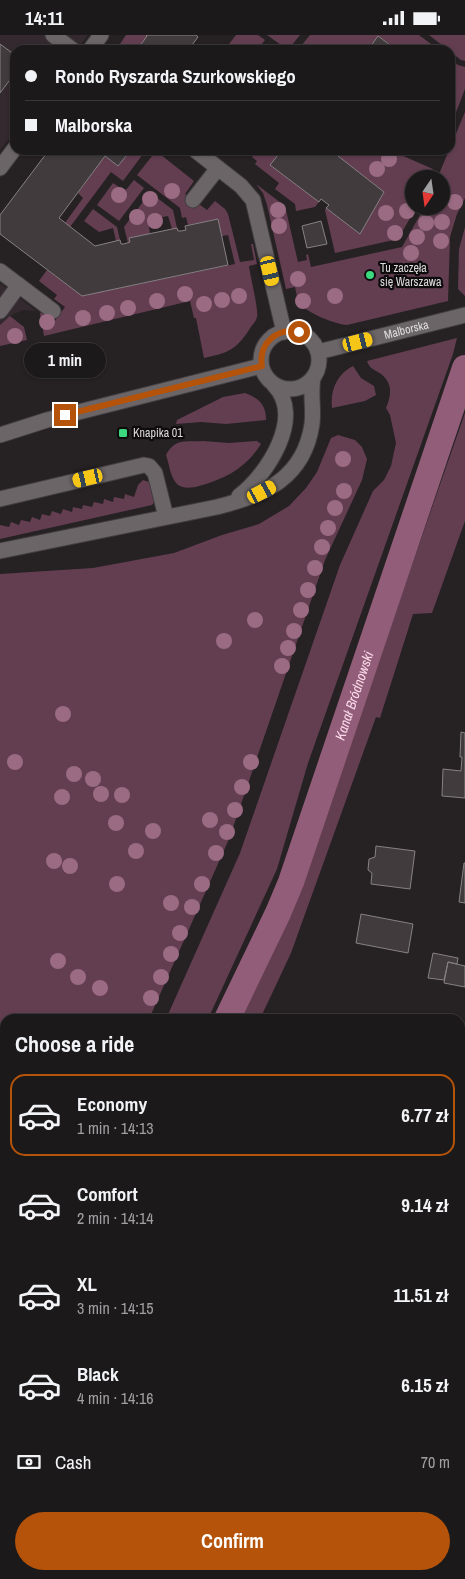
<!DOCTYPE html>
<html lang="en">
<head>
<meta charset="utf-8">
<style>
  :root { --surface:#1c191a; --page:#292627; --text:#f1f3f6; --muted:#a0a0a2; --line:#3a3839; --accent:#b45309 }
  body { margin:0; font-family:"Archivo Narrow",sans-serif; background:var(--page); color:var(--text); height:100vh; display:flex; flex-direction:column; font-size:19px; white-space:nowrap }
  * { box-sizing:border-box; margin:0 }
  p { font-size:16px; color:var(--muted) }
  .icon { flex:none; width:28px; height:28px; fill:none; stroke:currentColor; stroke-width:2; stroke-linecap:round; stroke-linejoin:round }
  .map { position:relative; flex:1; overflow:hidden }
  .details { position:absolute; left:0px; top:979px; width:465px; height:566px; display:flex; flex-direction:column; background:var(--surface); border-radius:15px 15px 0 0; box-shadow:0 1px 4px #0004,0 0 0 1px var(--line) }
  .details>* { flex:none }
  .hud { position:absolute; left:10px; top:10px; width:445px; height:110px; border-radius:15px; box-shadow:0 1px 4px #0004,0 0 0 1px var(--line); display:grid; align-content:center; height:110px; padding:0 15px; background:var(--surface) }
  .needle { width:32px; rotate:193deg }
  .fabs { position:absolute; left:405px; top:135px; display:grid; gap:10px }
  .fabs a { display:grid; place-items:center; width:45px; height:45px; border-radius:50%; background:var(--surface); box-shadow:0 1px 4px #0004,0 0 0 1px var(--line); font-size:25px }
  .end { position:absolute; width:22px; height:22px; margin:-11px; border:6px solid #b45309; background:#fff; box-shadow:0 0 0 2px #fff }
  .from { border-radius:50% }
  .bubble { position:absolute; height:35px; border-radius:18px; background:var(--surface); box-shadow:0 1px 4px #0004,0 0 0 1px var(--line); font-size:16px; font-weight:800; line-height:35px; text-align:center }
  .car { position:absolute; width:15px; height:30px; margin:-15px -8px; border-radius:6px; box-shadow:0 0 4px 1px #0007; background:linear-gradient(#f5c518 24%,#345 0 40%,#f5c518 0 76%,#345 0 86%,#f5c518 0) }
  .hud b { display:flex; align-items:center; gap:18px; height:48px; font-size:19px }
  .hud b+b { border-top:1px solid var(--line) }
  .hud i { width:12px; height:12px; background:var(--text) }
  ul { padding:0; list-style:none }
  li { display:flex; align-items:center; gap:15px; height:82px; margin:0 10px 8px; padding:0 5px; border:2px solid transparent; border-radius:15px }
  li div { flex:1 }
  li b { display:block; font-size:19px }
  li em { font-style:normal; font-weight:800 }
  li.on { border-color:var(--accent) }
  li>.icon { width:45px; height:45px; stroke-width:1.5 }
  h2 { padding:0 15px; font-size:22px; line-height:60px }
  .pay { display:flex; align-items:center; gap:12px; height:55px; padding:0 15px; font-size:19px }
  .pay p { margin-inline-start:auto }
  .cta { display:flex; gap:10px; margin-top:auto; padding:10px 15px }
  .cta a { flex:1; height:58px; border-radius:30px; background:var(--accent); color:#fff; font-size:20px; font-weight:800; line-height:58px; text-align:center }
  .status { display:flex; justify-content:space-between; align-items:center; height:35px; padding:0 25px; background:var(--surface); direction:ltr }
  .status svg { height:14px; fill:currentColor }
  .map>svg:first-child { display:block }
  .built { fill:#34292e }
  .green { fill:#633e51 }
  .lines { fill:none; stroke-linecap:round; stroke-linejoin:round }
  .canal { stroke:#925d79; stroke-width:26 }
  .building { fill:#413b3e; stroke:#878184 }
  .lane-casing { stroke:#413d3f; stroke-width:17 }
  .street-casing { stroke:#413d3f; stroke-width:17 }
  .lane { stroke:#6b6568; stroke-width:15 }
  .street { stroke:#6b6568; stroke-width:15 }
  .tree { fill:#9a6b83 }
  .route { stroke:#b45309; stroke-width:6 }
  .poi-dot { fill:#3cd77e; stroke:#0d0b0c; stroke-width:2 }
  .labels { text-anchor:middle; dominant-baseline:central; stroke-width:4.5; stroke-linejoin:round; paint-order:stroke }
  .poi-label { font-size:12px; fill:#dfdcdd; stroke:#0d0b0c; text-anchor:start }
  .street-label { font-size:12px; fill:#dfdcdd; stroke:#0d0b0c }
  .water-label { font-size:14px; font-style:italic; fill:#fbd9e9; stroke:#0d0b0c }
</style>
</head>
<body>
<div class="status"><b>14:11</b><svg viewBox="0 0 49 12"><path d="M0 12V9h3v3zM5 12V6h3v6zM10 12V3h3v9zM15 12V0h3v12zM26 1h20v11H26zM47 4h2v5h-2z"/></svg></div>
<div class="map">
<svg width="465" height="1544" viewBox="0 0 465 1544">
  <rect width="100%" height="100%" fill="#262123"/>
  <path class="built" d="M0 0H88L77 15H15V96L0 115Z
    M0 248 40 279 35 276 23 275 12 280 0 290Z
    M460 1475 465 1477V1533L460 1531Z"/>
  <path class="green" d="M126 0H146L147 1 137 15H116Z
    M236 0H258L265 5 257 15H229L226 13Z
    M267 0H300L288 15Z
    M310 0H419L439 15H392L394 12 378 1 368 15 362 11 359 15H306L301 11Z
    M429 0H465V26L461 25Z
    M450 23 458 30 465 32V54L450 93Z
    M465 77V163L457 179 450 202 448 266 347 290C335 289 306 278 300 268 297 263 296 257 295 252L286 254 267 170 263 158 256 149 285 171 298 227 307 225 306 220 308 219 311 232 402 212 425 171H441V144H437Z
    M131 115H146L123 146 111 137 70 192 65 188 83 163 78 158 105 121 118 131Z
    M257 115H282L271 131 319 167 315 172 296 176 295 169 275 154 279 148 255 129 257 126 252 122Z
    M343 115H403L401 120 433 134 428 144H414V171H417L398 204 335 218 325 175 326 173 360 199 384 157 338 121Z
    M156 116 194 146 185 159 207 175 215 166 225 174 228 179 240 227 254 225 251 209H253L257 229 249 231C250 240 259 276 257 282 256 287 251 291 249 295 235 316 227 318 204 323L196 283H194L190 266 44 301 40 279 41 277 54 287 65 272 54 264 57 260 39 246 47 235 82 261 235 229 228 200 222 201 218 184 188 190 186 182 182 183 180 173 137 140Z
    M134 145 144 153 119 186 97 170 113 148 125 156Z
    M149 159 155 163 156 162 173 175 177 193 172 194 168 181 148 185 150 199 129 203 130 207 128 208 124 192Z
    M93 174 117 192 120 205 116 206 113 193 99 197 84 186Z
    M465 192V261L458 254 459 214Z
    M10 281 24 292 27 305 0 311V290Z
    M457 303 453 319 308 728 277 834 208 984H166L240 818 340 530 373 456 384 445 391 431 396 408 390 380 386 373C392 359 393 346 378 337 372 334 369 332 367 326Z
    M353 331 361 343 374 351 376 360 365 366 332 373C330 355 337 339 353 331Z
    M245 358C259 363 266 370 266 385L226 389 201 387 176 389 177 385 223 362Z
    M465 378V486L432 578 413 579 380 683 376 682 291 918 260 984H237L291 871 303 842Z
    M338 400 355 405 362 412 367 424 362 445 325 525 229 804 149 984H5V1010L0 1007V539L93 533 174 518 222 500 259 489 289 471 306 453 317 437 331 403Z
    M203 406 229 408 257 406 261 409C246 433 225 444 199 451 192 453 182 454 177 449 170 442 169 428 166 420 175 403 186 407 203 406Z
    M143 445 149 447 155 466 152 470 0 504V490L9 492 11 487 19 490 21 485 30 487 32 482 40 485 42 479 50 481 52 476 61 479 63 474 72 477 73 472 82 474 83 470 92 472 94 467 103 469 104 464 113 467 114 462 124 464 125 459 134 462 138 450Z
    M0 1188 5 1190V1284L0 1294Z
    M5 1341V1414L0 1424V1346Z"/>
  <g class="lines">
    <g class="canal">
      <path id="s1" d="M227 984 278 878 291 847 465 333"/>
      <path d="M0 1456 5 1446"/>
    </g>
  </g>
  <path class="building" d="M146 0H196L198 2 192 10 198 15H137L147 1Z
    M378 1 394 13 392 15H359L362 10 368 15Z
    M0 9 15 20V38L0 58Z
    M49 115H131L118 131 105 121 59 183 95 211 120 205 121 209H124L130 207 129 203 177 193 178 196H181L186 195 185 191 218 184 228 230 82 261 0 199V180Z
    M282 115H343L338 121 384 157 360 199 326 173 329 170 321 164 319 167 270 130Z
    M321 186 327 209 307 213 302 191Z
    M461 697 465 698V763L442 761 443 734 461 736 462 722H460Z
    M376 811 415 816 410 854 371 849 372 838 368 835 369 824 375 822Z
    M464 828H465V868L459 867Z
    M361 879 413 889 408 918 356 908Z
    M433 918 458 923 457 929 448 927 444 945 428 943Z
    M448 927 465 931V952L444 948Z
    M3 1024 5 1025V1086L0 1084V1029Z
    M465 1326V1364H460V1348Z"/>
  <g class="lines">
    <defs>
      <path id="lane" d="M53 0 73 15
        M90 15 101 0
        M0 133 15 113
        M0 236 53 276
        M0 276 19 250
        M239 461C267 440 305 382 274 350
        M0 464 144 430 149 431 155 438 166 482
        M0 516 217 472C265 460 304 443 312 389 314 374 310 359 313 343
        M460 1394 465 1396"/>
      <g id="street">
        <path d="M195 115 241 151 253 165 284 297"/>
        <path d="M193 165 218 133"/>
        <circle cx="290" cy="325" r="29"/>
        <path id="s2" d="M318 317 465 280"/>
        <path d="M0 400 47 385 261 331"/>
        <path d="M460 1193 465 1175"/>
        <path d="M382 1544 383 1540"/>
      </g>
    </defs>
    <use href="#lane" class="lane-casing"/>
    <use href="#street" class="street-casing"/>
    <use href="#lane" class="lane"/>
    <use href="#street" class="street"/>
  </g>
  <g class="tree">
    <circle cx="389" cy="124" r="8"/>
    <circle cx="377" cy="134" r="8"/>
    <circle cx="172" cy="156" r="8"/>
    <circle cx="119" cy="160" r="8"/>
    <circle cx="150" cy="164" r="8"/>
    <circle cx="455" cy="167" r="8"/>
    <circle cx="278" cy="175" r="8"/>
    <circle cx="407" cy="176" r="8"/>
    <circle cx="386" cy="178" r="8"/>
    <circle cx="137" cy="182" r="8"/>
    <circle cx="155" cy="186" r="8"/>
    <circle cx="442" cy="187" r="8"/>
    <circle cx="426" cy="188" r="8"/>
    <circle cx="279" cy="191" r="8"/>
    <circle cx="395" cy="198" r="8"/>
    <circle cx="417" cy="202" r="8"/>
    <circle cx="441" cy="206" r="8"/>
    <circle cx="411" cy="218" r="8"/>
    <circle cx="298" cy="244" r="8"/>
    <circle cx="185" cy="259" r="8"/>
    <circle cx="239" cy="261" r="8"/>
    <circle cx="335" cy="261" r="8"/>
    <circle cx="222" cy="265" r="8"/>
    <circle cx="157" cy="266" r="8"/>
    <circle cx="303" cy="266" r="8"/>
    <circle cx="204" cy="269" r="8"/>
    <circle cx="128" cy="273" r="8"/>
    <circle cx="107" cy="278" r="8"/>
    <circle cx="83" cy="283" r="8"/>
    <circle cx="47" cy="287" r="8"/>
    <circle cx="15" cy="301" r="8"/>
    <circle cx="343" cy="424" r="8"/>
    <circle cx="344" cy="456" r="8"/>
    <circle cx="335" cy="473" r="8"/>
    <circle cx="328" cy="493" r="8"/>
    <circle cx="322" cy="512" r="8"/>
    <circle cx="315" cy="533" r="8"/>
    <circle cx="308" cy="555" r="8"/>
    <circle cx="301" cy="575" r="8"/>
    <circle cx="255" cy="585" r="8"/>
    <circle cx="294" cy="596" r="8"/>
    <circle cx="224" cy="606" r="8"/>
    <circle cx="288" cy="613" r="8"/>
    <circle cx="282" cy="631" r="8"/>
    <circle cx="63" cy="679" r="8"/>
    <circle cx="15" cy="727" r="8"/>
    <circle cx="251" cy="727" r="8"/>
    <circle cx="74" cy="739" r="8"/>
    <circle cx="93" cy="744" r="8"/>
    <circle cx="242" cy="752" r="8"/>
    <circle cx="101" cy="759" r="8"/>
    <circle cx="122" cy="760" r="8"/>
    <circle cx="62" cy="762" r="8"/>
    <circle cx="235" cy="775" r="8"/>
    <circle cx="210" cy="785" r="8"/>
    <circle cx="116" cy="788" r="8"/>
    <circle cx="153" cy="796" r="8"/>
    <circle cx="227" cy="797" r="8"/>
    <circle cx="136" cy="816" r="8"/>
    <circle cx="216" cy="818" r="8"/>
    <circle cx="54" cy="826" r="8"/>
    <circle cx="70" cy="831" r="8"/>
    <circle cx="117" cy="849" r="8"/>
    <circle cx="202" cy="849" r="8"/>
    <circle cx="171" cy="868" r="8"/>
    <circle cx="192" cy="872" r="8"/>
    <circle cx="180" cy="898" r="8"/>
    <circle cx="171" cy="919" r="8"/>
    <circle cx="58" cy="926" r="8"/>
    <circle cx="78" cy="942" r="8"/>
    <circle cx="161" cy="942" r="8"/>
    <circle cx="100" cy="953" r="8"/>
    <circle cx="151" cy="963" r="8"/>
  </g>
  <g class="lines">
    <path class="route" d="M65 380 262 331C258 309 277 292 299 297"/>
  </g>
  <g class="poi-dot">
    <circle cx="370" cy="240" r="5"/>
    <rect x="118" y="393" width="10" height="10" rx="2.5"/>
  </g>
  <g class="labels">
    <g class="poi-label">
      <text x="380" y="233">Tu zaczęła<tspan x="380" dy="14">się Warszawa</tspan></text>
      <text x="133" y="398">Knapika 01</text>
    </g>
    <g class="street-label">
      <text stroke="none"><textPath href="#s2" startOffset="91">Malborska</textPath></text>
    </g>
    <g class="water-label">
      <text stroke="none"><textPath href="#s1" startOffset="348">Kanał Bródnowski</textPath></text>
    </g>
  </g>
</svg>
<div class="fabs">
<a><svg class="needle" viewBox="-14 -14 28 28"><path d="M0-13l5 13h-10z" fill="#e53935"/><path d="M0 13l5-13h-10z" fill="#a0a0a2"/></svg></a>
</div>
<i class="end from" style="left:299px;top:297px"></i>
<i class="end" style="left:65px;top:380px"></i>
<div class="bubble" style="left:24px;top:308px;width:82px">1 min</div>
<i class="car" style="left:270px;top:236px;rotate:167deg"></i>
<i class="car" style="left:358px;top:307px;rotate:76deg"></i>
<i class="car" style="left:88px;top:443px;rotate:257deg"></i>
<i class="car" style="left:262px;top:457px;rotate:62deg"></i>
<div class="hud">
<b><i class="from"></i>Rondo Ryszarda Szurkowskiego</b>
<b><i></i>Malborska</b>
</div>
<section class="details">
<h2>Choose a ride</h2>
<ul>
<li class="on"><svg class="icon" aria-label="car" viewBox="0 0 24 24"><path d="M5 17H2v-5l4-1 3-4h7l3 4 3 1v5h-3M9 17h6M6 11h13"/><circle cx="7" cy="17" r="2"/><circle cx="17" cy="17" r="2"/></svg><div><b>Economy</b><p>1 min · 14:13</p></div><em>6.77 zł</em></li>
<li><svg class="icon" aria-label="car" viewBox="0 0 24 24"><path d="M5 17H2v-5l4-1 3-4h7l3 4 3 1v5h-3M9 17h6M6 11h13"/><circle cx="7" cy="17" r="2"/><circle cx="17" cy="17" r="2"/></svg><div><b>Comfort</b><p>2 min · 14:14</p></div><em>9.14 zł</em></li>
<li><svg class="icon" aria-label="car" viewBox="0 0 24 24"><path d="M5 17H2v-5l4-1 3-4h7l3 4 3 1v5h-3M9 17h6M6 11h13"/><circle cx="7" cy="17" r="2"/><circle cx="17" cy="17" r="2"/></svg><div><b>XL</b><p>3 min · 14:15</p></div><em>11.51 zł</em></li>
<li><svg class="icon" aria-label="car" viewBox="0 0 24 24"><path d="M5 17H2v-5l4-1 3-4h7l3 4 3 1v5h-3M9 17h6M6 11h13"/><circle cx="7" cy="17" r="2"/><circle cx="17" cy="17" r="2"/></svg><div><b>Black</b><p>4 min · 14:16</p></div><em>6.15 zł</em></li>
</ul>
<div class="pay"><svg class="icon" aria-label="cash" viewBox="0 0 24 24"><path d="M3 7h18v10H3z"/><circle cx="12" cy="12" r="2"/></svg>Cash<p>70 m</p></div>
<div class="cta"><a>Confirm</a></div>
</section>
</div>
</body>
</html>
